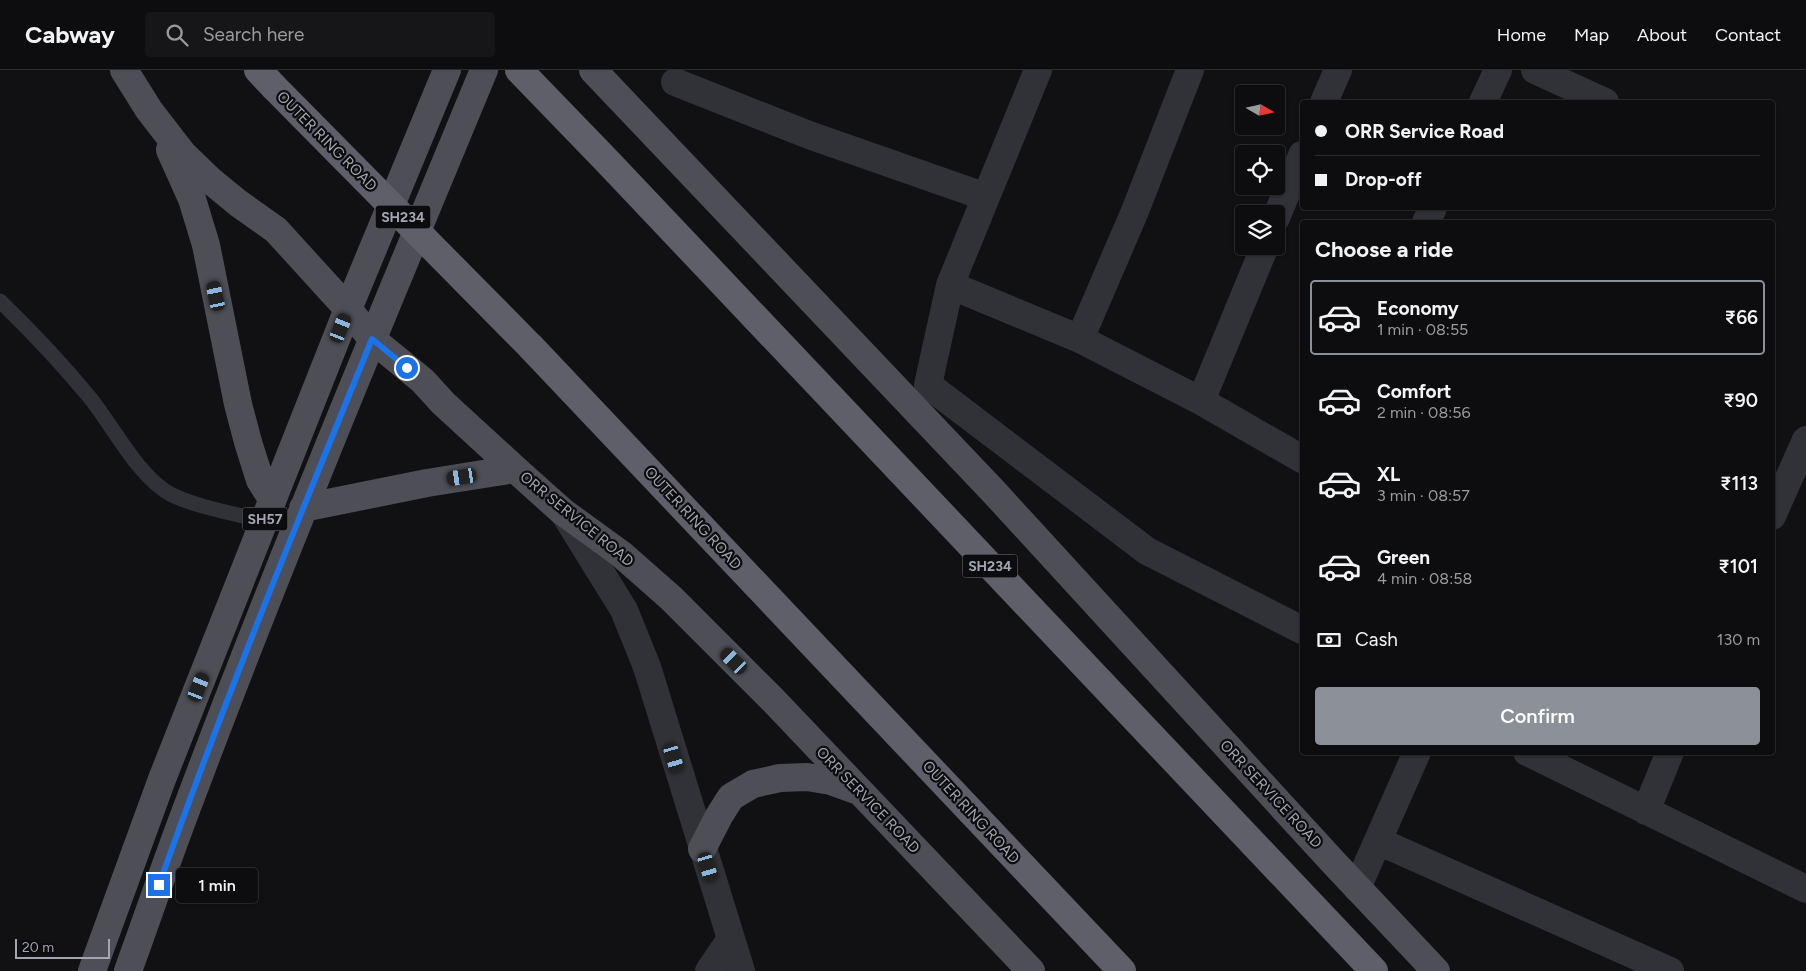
<!DOCTYPE html>
<html lang="en">
<head>
<meta charset="utf-8">
<style>
  :root { --surface:#0d0c0e; --page:#161517; --text:#f1f3f6; --muted:#9a9b9e; --line:#2d2c2e; --accent:#8c9099 }
  body { margin:0; font-family:Figtree,sans-serif; background:var(--page); color:var(--text); height:100vh; display:flex; flex-direction:column; font-size:19px; white-space:nowrap }
  * { box-sizing:border-box; margin:0 }
  p { font-size:16px; color:var(--muted) }
  .icon { flex:none; width:28px; height:28px; fill:none; stroke:currentColor; stroke-width:2; stroke-linecap:round; stroke-linejoin:round }
  .map { position:relative; flex:1; overflow:hidden }
  .side { position:absolute; left:1300px; top:150px; width:475px; height:535px; display:flex; flex-direction:column; background:var(--surface); border-radius:5px; box-shadow:0 1px 4px #0004,0 0 0 1px var(--line) }
  .side>* { flex:none }
  .hud { position:absolute; left:1300px; top:30px; width:475px; height:110px; border-radius:5px; box-shadow:0 1px 4px #0004,0 0 0 1px var(--line); display:grid; align-content:center; height:110px; padding:0 15px; background:var(--surface) }
  .needle { width:32px; rotate:99deg }
  .controls { position:absolute; left:1235px; top:15px; display:grid; gap:10px }
  .controls a { display:grid; place-items:center; width:50px; height:50px; border-radius:5px; background:var(--surface); box-shadow:0 1px 4px #0004,0 0 0 1px var(--line); font-size:25px }
  .scale { position:absolute; left:15px; bottom:12px; width:95px; box-sizing:border-box; padding-left:5px; border:2px solid #a2a5b2; border-top:0; font-size:14px; line-height:18px; white-space:nowrap; color:#a2a5b2; -webkit-text-stroke:4px #0c0b0d; paint-order:stroke }
  .end { position:absolute; width:22px; height:22px; margin:-11px; border:6px solid #1a73e8; background:#fff; box-shadow:0 0 0 2px #fff }
  .from { border-radius:50% }
  .bubble { position:absolute; height:35px; border-radius:5px; background:var(--surface); box-shadow:0 1px 4px #0004,0 0 0 1px var(--line); font-size:16px; font-weight:600; line-height:35px; text-align:center }
  .car { position:absolute; width:15px; height:30px; margin:-15px -8px; border-radius:6px; box-shadow:0 0 4px 1px #0007; background:linear-gradient(#222 24%,#8ab4d8 0 40%,#222 0 76%,#8ab4d8 0 86%,#222 0) }
  .hud b { display:flex; align-items:center; gap:18px; height:48px; font-size:19px }
  .hud b+b { border-top:1px solid var(--line) }
  .hud i { width:12px; height:12px; background:var(--text) }
  ul { padding:0; list-style:none }
  li { display:flex; align-items:center; gap:15px; height:75px; margin:0 10px 8px; padding:0 5px; border:2px solid transparent; border-radius:5px }
  li div { flex:1 }
  li b { display:block; font-size:19px }
  li em { font-style:normal; font-weight:600 }
  li.selected { border-color:var(--accent) }
  li>.icon { width:45px; height:45px; stroke-width:1.5 }
  h2 { padding:0 15px; font-size:22px; line-height:60px }
  .pay { display:flex; align-items:center; gap:12px; height:55px; padding:0 15px; font-size:19px }
  .pay p { margin-inline-start:auto }
  .primary-button { display:flex; gap:10px; margin-top:auto; padding:10px 15px }
  .primary-button a { flex:1; height:58px; border-radius:5px; background:var(--accent); color:#fff; font-size:20px; font-weight:600; line-height:58px; text-align:center }
  header { display:flex; align-items:center; gap:30px; box-sizing:border-box; height:70px; padding:0 25px; background:var(--surface); border-bottom:1px solid var(--line) }
  header strong { font-size:24px }
  nav { display:flex; gap:28px; margin-inline-start:auto; font-size:18px }
  .search { width:350px; height:45px; background:var(--page); display:flex; align-items:center; gap:12px; box-sizing:border-box; padding:0 18px; border-radius:5px; color:var(--muted); font-size:19px }
  .map>svg:first-child { display:block }
  .lines { fill:none; stroke-linecap:round; stroke-linejoin:round }
  .lane { stroke:#313237; stroke-width:15 }
  .street { stroke:#313237; stroke-width:28 }
  .primary { stroke:#4e4e56; stroke-width:28 }
  .highway { stroke:#5e5f68; stroke-width:28 }
  .highway-bridge { stroke:#5e5f68; stroke-width:28 }
  .route { stroke:#1a73e8; stroke-width:6 }
  .labels { text-anchor:middle; dominant-baseline:central; stroke-width:4.5; stroke-linejoin:round; paint-order:stroke }
  .shield { fill:#0c0b0d; stroke:#757780; stroke-width:1 }
  .shield-label { font-size:14px; font-weight:bold; fill:#a2a5b2 }
  .street-label { font-size:15px; fill:#a2a5b2; stroke:#0c0b0d }
</style>
</head>
<body>
<header>
<strong>Cabway</strong>
<div class="search"><svg class="icon" aria-label="search" viewBox="0 0 24 24"><circle cx="10" cy="10" r="6"/><path d="M15 15l6 6"/></svg>Search here</div>
<nav><a>Home</a><a>Map</a><a>About</a><a>Contact</a></nav>
</header>
<div class="map">
<svg width="1806" height="901" viewBox="0 0 1806 901">
  <rect width="100%" height="100%" fill="#111012"/>
  <g class="lines">
    <path class="lane" d="M0 231C32 262 63 295 91 329 114 358 140 409 172 425 197 437 236 444 264 451"/>
    <path class="street" d="M1038 0 950 215 928 315 1147 481 1302 560
      M1535 0 1605 32
      M675 12 809 65 986 127
      M1324 32 1338 0
      M1483 32 1498 0
      M1276 148 1302 85
      M1426 152 1433 138
      M950 215 1080 269 1201 331 1302 389
      M1080 269 1135 141 1190 0
      M1201 331 1265 176
      M564 443 624 540 647 597 741 901
      M1772 446 1806 370
      M1527 682 1806 819
      M1646 741 1670 682
      M1378 771 1670 901
      M1357 818 1417 682
      M709 901 730 870"/>
    <path class="primary" d="M124 0 149 40 183 84 210 110 238 133 276 160 348 239 372 269 423 311 443 333 515 399 563 442 621 484 671 528 772 629 1031 901
      M593 0 993 421 1334 793 1436 901
      M170 80 192 129 206 175 238 334 248 372 260 410 272 429
      M303 438 427 413 515 399
      M702 779 719 746 731 727 753 714 780 708 807 707 831 711 856 720
      M92 901 162 709 348 239 447 0
      M128 901C149 843 169 784 191 727 283 482 384 241 484 0"/>
    <path class="highway" d="M258 0 274 17
      M519 0 607 91 1374 901
      M531 277 1122 901"/>
    <path class="highway-bridge" d="M274 17 531 277"/>
  </g>
  <g class="lines">
    <path class="route" d="M159 815C224 631 298 450 372 269L407 298"/>
  </g>
  <g class="labels">
    <g class="shield">
      <rect x="375.5" y="135.5" width="55" height="23" rx="4"/>
      <rect x="242.5" y="437.5" width="45" height="23" rx="4"/>
      <rect x="962.5" y="484.5" width="55" height="23" rx="4"/>
    </g>
    <g class="shield-label">
      <text x="403" y="147">SH234</text>
      <text x="265" y="449">SH57</text>
      <text x="990" y="496">SH234</text>
    </g>
    <g class="street-label">
      <text transform="translate(327 71) rotate(45)">OUTER RING ROAD</text>
      <text transform="translate(693 448) rotate(47)">OUTER RING ROAD</text>
      <text transform="translate(577 449) rotate(39)">ORR SERVICE ROAD</text>
      <text transform="translate(1271 724) rotate(47)">ORR SERVICE ROAD</text>
      <text transform="translate(868 730) rotate(46)">ORR SERVICE ROAD</text>
      <text transform="translate(971 742) rotate(47)">OUTER RING ROAD</text>
    </g>
  </g>
</svg>
<div class="controls">
<a><svg class="needle" viewBox="-14 -14 28 28"><path d="M0-13l5 13h-10z" fill="#e53935"/><path d="M0 13l5-13h-10z" fill="#9a9b9e"/></svg></a>
<a><svg class="icon" aria-label="locate" viewBox="0 0 24 24"><circle cx="12" cy="12" r="6"/><path d="M12 2v4M12 18v4M2 12h4M18 12h4"/></svg></a>
<a><svg class="icon" aria-label="layers" viewBox="0 0 24 24"><path d="M12 4l9 5-9 5-9-5zM3 14l9 5 9-5"/></svg></a>
</div>
<div class="scale">20 m</div>
<i class="end from" style="left:407px;top:298px"></i>
<i class="end" style="left:159px;top:815px"></i>
<div class="bubble" style="left:176px;top:798px;width:82px">1 min</div>
<i class="car" style="left:216px;top:226px;rotate:348deg"></i>
<i class="car" style="left:341px;top:258px;rotate:22deg"></i>
<i class="car" style="left:462px;top:407px;rotate:261deg"></i>
<i class="car" style="left:734px;top:591px;rotate:315deg"></i>
<i class="car" style="left:199px;top:617px;rotate:22deg"></i>
<i class="car" style="left:674px;top:688px;rotate:163deg"></i>
<i class="car" style="left:708px;top:797px;rotate:163deg"></i>
<div class="hud">
<b><i class="from"></i>ORR Service Road</b>
<b><i></i>Drop-off</b>
</div>
<section class="side">
<h2>Choose a ride</h2>
<ul>
<li class="selected"><svg class="icon" aria-label="car" viewBox="0 0 24 24"><path d="M5 17H2v-5l4-1 3-4h7l3 4 3 1v5h-3M9 17h6M6 11h13"/><circle cx="7" cy="17" r="2"/><circle cx="17" cy="17" r="2"/></svg><div><b>Economy</b><p>1 min · 08:55</p></div><em>₹66</em></li>
<li><svg class="icon" aria-label="car" viewBox="0 0 24 24"><path d="M5 17H2v-5l4-1 3-4h7l3 4 3 1v5h-3M9 17h6M6 11h13"/><circle cx="7" cy="17" r="2"/><circle cx="17" cy="17" r="2"/></svg><div><b>Comfort</b><p>2 min · 08:56</p></div><em>₹90</em></li>
<li><svg class="icon" aria-label="car" viewBox="0 0 24 24"><path d="M5 17H2v-5l4-1 3-4h7l3 4 3 1v5h-3M9 17h6M6 11h13"/><circle cx="7" cy="17" r="2"/><circle cx="17" cy="17" r="2"/></svg><div><b>XL</b><p>3 min · 08:57</p></div><em>₹113</em></li>
<li><svg class="icon" aria-label="car" viewBox="0 0 24 24"><path d="M5 17H2v-5l4-1 3-4h7l3 4 3 1v5h-3M9 17h6M6 11h13"/><circle cx="7" cy="17" r="2"/><circle cx="17" cy="17" r="2"/></svg><div><b>Green</b><p>4 min · 08:58</p></div><em>₹101</em></li>
</ul>
<div class="pay"><svg class="icon" aria-label="cash" viewBox="0 0 24 24"><path d="M3 7h18v10H3z"/><circle cx="12" cy="12" r="2"/></svg>Cash<p>130 m</p></div>
<div class="primary-button"><a>Confirm</a></div>
</section>
</div>
</body>
</html>
